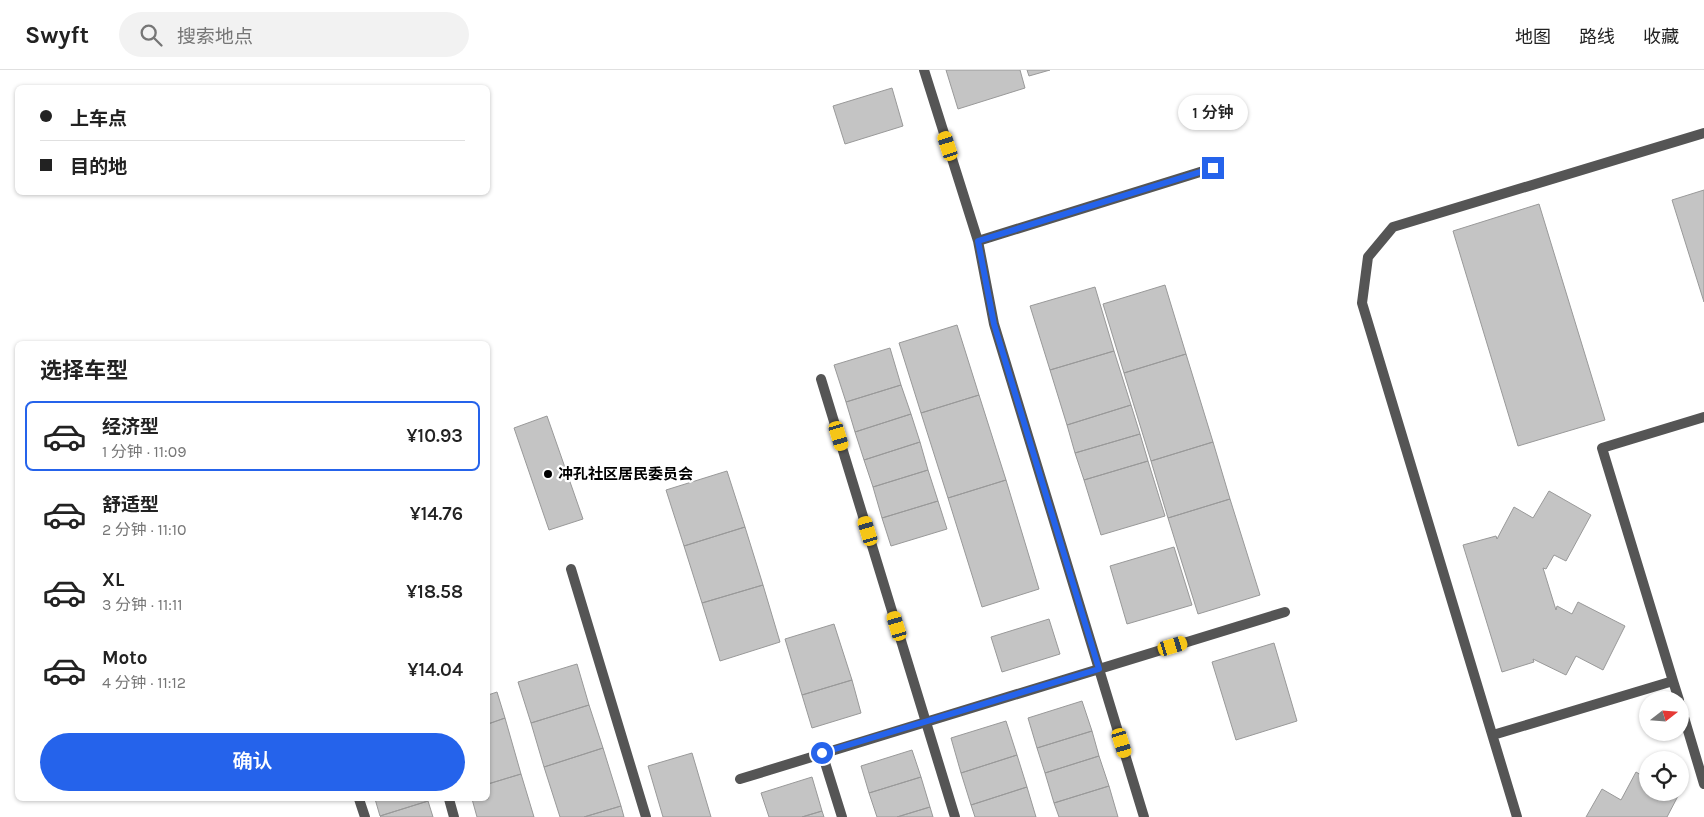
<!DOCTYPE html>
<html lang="zh">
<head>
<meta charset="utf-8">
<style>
  :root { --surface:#fff; --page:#f2f2f2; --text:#222; --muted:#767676; --line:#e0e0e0; --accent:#2563eb }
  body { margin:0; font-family:Karla,"Noto Sans SC",sans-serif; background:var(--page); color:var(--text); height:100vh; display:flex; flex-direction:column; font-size:19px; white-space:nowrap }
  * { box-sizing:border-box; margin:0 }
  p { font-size:16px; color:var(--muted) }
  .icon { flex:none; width:28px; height:28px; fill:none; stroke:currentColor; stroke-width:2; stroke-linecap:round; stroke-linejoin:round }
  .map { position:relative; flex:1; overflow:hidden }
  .drawer { position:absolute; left:15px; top:271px; width:475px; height:460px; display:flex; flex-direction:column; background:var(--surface); border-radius:8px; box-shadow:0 1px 4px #0004 }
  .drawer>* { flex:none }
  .banner { position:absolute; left:15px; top:15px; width:475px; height:110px; border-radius:8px; box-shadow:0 1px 4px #0004; display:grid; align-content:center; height:110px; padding:0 25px; background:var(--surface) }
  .needle { width:32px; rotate:73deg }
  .tools { position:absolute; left:1639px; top:621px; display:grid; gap:10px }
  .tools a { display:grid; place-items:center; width:50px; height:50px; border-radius:50%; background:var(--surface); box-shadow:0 1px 4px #0004; font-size:25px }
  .end { position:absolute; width:22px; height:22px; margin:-11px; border:6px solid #2563eb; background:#fff; box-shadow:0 0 0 2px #fff }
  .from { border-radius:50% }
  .bubble { position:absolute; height:35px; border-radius:18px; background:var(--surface); box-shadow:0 1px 4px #0004; font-size:16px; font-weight:600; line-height:35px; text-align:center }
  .car { position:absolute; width:15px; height:30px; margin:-15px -8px; border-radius:6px; box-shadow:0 0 4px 1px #0007; background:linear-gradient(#f5c518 24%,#345 0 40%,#f5c518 0 76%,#345 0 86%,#f5c518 0) }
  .banner b { display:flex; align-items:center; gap:18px; height:48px; font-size:19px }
  .banner b+b { border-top:1px solid var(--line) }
  .banner i { width:12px; height:12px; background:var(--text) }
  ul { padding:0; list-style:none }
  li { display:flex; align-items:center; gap:15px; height:70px; margin:0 10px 8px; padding:0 15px; border:2px solid transparent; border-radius:8px }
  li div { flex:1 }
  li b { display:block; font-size:19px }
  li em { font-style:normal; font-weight:600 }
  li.active { border-color:var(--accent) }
  li>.icon { width:45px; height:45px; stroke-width:1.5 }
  h2 { padding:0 25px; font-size:22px; line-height:60px }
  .action { display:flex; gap:10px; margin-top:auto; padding:10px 25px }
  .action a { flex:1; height:58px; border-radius:30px; background:var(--accent); color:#fff; font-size:20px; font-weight:600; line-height:58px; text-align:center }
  header { display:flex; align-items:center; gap:30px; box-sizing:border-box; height:70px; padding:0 25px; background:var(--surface); border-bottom:1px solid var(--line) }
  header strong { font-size:24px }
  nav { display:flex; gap:28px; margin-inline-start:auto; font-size:18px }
  .search { width:350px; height:45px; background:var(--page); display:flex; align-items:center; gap:12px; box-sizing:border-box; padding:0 18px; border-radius:28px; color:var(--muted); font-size:19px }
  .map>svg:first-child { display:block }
  .building { fill:#c4c4c4; stroke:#999 }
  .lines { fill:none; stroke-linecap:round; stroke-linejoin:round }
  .service { stroke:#555; stroke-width:10 }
  .route { stroke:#2563eb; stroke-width:6 }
  .poi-dot { fill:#000; stroke:#fff; stroke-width:2 }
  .labels { text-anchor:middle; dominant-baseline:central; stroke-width:4.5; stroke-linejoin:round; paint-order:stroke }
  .poi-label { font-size:15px; font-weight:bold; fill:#000; stroke:#fff; text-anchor:start }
</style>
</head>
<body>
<header>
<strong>Swyft</strong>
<div class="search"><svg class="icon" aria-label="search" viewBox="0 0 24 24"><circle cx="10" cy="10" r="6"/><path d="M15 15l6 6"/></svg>搜索地点</div>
<nav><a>地图</a><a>路线</a><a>收藏</a></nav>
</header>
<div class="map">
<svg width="1704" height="747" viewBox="0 0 1704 747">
  <rect width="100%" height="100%" fill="#fff"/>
  <path class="building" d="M946 0H1020L1025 18 958 39Z
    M1027 0H1050L1029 6Z
    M892 18 903 56 845 74 833 36Z
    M1704 120V232L1672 130Z
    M1539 134 1605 350 1518 376 1453 161Z
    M1165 215 1186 284 1124 303 1103 234Z
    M1095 217 1114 281 1050 300 1030 236Z
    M957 255 979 325 921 343 899 273Z
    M890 278 901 315 846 332 834 295Z
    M1114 281 1131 335 1067 355 1050 300Z
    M1186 284 1213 372 1151 391 1124 303Z
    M901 315 911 344 855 362 846 332Z
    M979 325 1006 410 948 428 921 343Z
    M1131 335 1140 364 1075 383 1067 355Z
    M911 344 920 372 864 390 855 362Z
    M547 346 583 449 549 460 514 358Z
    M1140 364 1148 391 1084 410 1075 383Z
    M920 372 928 400 873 417 864 390Z
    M1213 372 1230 429 1168 448 1151 391Z
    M1148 391 1165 446 1101 465 1084 410Z
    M928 400 938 431 882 448 873 417Z
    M727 401 745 457 684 476 666 420Z
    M1006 410 1039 519 982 537 948 428Z
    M1549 421 1591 445 1566 491 1554 485 1546 499 1543 498 1556 540 1557 536 1572 544 1578 532 1625 556 1603 600 1576 586 1566 605 1533 589 1534 592 1502 602 1463 475 1496 466 1497 469 1514 437 1533 448Z
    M1230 429 1260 525 1198 544 1168 448Z
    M938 431 947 459 891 476 882 448Z
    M745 457 763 515 702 533 684 476Z
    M1174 477 1192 535 1127 554 1110 496Z
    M763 515 780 572 720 591 702 533Z
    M1049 549 1060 584 1002 602 991 567Z
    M834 554 852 610 802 625 785 569Z
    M1274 573 1297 651 1236 670 1212 592Z
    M577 594 589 635 531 653 518 612Z
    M852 610 861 643 812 658 802 625Z
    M497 622 505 648 488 654V625Z
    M1082 631 1092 661 1037 678 1028 648Z
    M589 635 603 678 544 697 531 653Z
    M505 648 521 704 488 714V654Z
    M1006 651 1017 685 961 703 951 668Z
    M1092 661 1099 686 1045 703 1037 678Z
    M603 678 621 736 584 747H560L544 697Z
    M912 680 921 707 869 723 861 696Z
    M692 683 711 747H663L648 696Z
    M1017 685 1027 717 971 735 961 703Z
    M1099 686 1109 716 1054 733 1045 703Z
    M1636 702 1648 709V722H1672L1678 726 1667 747H1586L1602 719 1621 730Z
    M521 704 534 747H477L472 729H488V714Z
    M812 707 822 741 802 747H769L761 723Z
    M921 707 930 737 897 747H877L869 723Z
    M1109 716 1118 747H1059L1054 733Z
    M1027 717 1036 747H975L971 735Z
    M375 729H428V731L380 746Z
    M428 731 433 747H381L380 746Z
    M621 736 624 747H584Z
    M930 737 933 747H897Z
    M822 741 824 747H802Z"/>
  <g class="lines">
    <path class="service" d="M924 0 978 171 1213 98
      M978 171 994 254 1144 747
      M821 309 955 747
      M571 499 646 747
      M1673 611 1679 630
      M1680 634 1704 714
      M1493 665 1673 611 1602 378 1704 347
      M822 683 842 747
      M740 709 1285 542
      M359 729 365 747
      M449 729 454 747
      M1517 747 1362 233 1368 187 1393 157 1704 63"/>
  </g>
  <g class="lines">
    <path class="route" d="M822 683 1099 599 994 254 978 171 1213 98"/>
  </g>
  <circle class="poi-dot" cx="548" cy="404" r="5"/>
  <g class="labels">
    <g class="poi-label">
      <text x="558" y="404">冲孔社区居民委员会</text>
    </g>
  </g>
</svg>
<div class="tools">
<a><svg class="needle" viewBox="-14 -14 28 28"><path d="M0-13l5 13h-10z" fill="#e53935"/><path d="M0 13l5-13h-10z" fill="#767676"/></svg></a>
<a><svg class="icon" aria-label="locate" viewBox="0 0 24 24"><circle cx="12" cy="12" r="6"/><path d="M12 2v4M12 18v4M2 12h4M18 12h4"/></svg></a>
</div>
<i class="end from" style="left:822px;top:683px"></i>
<i class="end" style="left:1213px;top:98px"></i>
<div class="bubble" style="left:1178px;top:25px;width:70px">1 分钟</div>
<i class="car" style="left:948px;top:76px;rotate:342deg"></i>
<i class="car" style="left:839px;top:366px;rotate:163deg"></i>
<i class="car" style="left:868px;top:461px;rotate:343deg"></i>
<i class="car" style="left:897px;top:556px;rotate:343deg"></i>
<i class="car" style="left:1173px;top:576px;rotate:73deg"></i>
<i class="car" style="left:1122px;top:673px;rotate:163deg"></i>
<div class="banner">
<b><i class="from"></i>上车点</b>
<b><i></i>目的地</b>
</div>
<section class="drawer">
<h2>选择车型</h2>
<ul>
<li class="active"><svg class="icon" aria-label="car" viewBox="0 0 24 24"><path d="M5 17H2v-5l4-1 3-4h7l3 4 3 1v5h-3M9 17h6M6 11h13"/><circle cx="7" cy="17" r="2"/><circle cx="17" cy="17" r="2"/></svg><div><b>经济型</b><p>1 分钟 · 11:09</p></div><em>¥10.93</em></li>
<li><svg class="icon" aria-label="car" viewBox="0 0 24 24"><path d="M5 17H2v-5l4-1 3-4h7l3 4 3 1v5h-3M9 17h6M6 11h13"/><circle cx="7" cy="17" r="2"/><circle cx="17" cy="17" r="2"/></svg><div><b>舒适型</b><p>2 分钟 · 11:10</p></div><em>¥14.76</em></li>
<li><svg class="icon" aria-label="car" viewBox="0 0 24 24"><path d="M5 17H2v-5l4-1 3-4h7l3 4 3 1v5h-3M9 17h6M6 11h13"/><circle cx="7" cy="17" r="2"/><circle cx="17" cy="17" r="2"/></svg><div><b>XL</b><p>3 分钟 · 11:11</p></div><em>¥18.58</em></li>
<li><svg class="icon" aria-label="car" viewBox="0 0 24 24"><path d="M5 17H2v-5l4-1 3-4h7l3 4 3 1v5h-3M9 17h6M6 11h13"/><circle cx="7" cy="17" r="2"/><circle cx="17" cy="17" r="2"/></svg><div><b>Moto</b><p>4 分钟 · 11:12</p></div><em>¥14.04</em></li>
</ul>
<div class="action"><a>确认</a></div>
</section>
</div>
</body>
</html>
